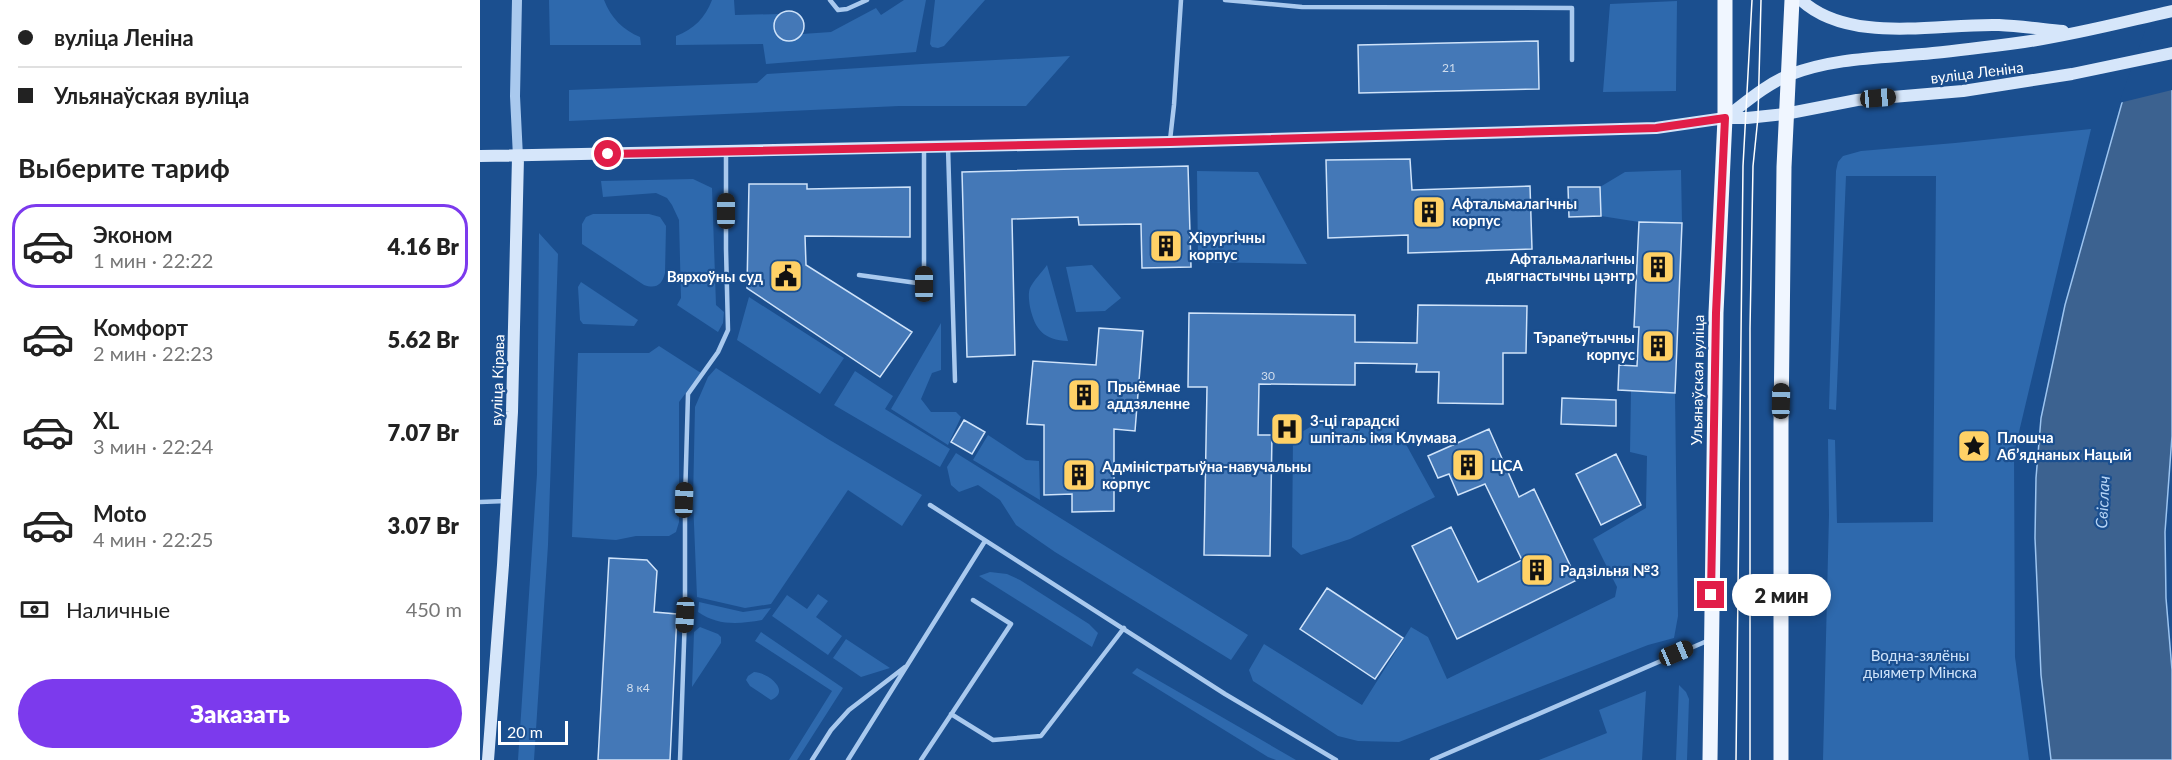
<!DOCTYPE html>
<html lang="ru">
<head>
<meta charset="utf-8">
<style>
  :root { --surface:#fff; --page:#f2f2f2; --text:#222; --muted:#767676; --line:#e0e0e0; --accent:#7c3aed }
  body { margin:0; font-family:Lato,sans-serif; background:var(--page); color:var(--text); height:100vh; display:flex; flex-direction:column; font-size:22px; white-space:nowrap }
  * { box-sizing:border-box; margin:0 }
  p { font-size:20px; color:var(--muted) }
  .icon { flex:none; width:33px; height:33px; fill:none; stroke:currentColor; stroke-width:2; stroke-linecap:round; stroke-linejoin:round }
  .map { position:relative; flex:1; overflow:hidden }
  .details { display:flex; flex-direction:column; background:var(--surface); width:480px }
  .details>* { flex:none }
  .guide { display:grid; align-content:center; height:132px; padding:0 18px; background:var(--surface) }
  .scale { position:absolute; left:18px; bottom:15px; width:70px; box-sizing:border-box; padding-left:6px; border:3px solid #fff; border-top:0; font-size:16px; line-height:21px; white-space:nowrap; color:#fff; -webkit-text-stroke:4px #1b4f8f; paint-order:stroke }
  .end { position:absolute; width:27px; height:27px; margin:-14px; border:8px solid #e11d48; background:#fff; box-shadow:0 0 0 3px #fff }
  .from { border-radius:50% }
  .bubble { position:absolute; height:42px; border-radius:21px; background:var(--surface); box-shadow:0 3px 9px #0003; font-size:20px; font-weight:800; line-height:42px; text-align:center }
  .car { position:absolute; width:18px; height:36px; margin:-18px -9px; border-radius:8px; box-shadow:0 0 4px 2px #0007; background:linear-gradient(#222 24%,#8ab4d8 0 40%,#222 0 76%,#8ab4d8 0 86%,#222 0) }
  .guide b { display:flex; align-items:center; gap:21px; height:57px; font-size:22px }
  .guide b+b { border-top:2px solid var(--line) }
  .guide i { width:15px; height:15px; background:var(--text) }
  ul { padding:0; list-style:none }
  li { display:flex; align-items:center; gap:18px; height:84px; margin:0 12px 9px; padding:0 6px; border:3px solid transparent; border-radius:24px }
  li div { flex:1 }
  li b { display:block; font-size:22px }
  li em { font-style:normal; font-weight:800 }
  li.on { border-color:var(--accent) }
  li>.icon { width:54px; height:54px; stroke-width:1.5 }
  h2 { padding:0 18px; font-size:27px; line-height:72px }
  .pay { display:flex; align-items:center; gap:15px; height:66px; padding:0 18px; font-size:22px }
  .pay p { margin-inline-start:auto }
  .button { display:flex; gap:12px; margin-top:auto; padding:12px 18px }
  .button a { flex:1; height:69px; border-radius:36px; background:var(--accent); color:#fff; font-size:24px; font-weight:800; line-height:69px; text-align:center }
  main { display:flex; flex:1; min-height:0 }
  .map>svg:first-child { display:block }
  .green { fill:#2e69ad }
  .water { fill:#3c6290; stroke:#9cc4f0; stroke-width:1.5 }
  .pier { fill:#1b4f8f }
  .building { fill:#4478b7; stroke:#cfe3fa; stroke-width:1.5 }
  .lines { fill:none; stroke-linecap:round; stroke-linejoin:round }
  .service { stroke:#a9c9ee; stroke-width:4.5 }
  .tertiary { stroke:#a9c9ee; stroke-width:10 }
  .secondary { stroke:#d6e6fa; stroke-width:12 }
  .primary { stroke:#f0f6ff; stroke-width:15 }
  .tram { stroke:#fff; stroke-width:1.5 }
  .route { stroke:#e11d48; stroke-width:8 }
  .labels { text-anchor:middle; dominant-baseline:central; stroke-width:4.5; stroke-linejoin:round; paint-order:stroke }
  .number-label { font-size:12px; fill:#d0dded }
  .street-label { font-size:15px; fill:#fff; stroke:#1b4f8f }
  .poi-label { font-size:15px; font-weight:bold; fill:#fff; stroke:#1b4f8f; text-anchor:start }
  .park-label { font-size:15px; fill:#cfe3fa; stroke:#1b4f8f }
  .water-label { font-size:16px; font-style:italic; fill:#b5d3f5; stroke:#1b4f8f }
</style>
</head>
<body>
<main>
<section class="details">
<div class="guide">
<b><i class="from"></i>вуліца Леніна</b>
<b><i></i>Ульянаўская вуліца</b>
</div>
<h2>Выберите тариф</h2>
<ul>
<li class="on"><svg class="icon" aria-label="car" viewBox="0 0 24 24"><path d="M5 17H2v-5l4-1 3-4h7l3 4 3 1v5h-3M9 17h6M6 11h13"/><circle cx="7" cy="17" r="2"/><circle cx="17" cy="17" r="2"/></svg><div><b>Эконом</b><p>1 мин · 22:22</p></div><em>4.16 Br</em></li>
<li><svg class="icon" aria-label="car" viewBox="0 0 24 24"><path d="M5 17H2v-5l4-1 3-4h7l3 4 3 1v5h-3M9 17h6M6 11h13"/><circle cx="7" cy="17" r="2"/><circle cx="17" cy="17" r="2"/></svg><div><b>Комфорт</b><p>2 мин · 22:23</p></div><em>5.62 Br</em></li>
<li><svg class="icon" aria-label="car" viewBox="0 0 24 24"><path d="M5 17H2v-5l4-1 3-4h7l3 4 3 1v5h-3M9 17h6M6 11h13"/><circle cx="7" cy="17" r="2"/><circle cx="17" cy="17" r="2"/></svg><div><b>XL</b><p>3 мин · 22:24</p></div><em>7.07 Br</em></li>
<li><svg class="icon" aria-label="car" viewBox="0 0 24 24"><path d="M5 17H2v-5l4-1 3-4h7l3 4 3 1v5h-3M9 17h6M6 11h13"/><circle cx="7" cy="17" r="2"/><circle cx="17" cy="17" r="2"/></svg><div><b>Moto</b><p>4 мин · 22:25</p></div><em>3.07 Br</em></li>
</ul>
<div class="pay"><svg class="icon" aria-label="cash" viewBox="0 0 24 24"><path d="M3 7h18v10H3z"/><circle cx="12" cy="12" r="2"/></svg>Наличные<p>450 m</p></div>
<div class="button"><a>Заказать</a></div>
</section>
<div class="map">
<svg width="1692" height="760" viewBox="0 0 1692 760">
  <rect width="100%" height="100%" fill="#1b4f8f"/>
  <path class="green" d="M69 0H124C131 18 143 30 160 37L161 45H70Z
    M232 0H254L255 15 301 14 295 23 296 33 299 37 304 40H314L322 34 351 32 396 8 401 15 424 0H446L436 52 286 64 283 44 196 45V36C214 29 225 18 232 0Z
    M455 0H505L464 46 458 48 452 47 450 44Z
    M1197 1 1196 91 1123 92 1130 4Z
    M590 56 546 106H419L89 121V90L277 83 287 74 442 64Z
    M1611 129 1534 453 1535 657 1549 760H1343L1349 515 1348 439 1355 440 1357 523 1453 522 1456 176H1366L1356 410 1349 409 1356 171 1358 162 1363 156 1381 151 1475 143Z
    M1201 170 1202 223 1159 222 1121 216 1120 187 1145 172Z
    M717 171 778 172 827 264 718 262Z
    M213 179 232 188 236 305 244 312 243 323 238 332 197 305 201 298 199 220 192 205 187 198 176 193 123 197 121 181Z
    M113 214H169L180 217 186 226 185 273C182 285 176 289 164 285L102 244V224L106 217Z
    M59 233 78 254 68 545 54 760H38L57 474Z
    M567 265 588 341C564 340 555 330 550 307 549 301 548 293 550 288 554 280 562 272 567 265Z
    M612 265 641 298 625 311 596 312 586 267Z
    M101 282 158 320 154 326 103 324 100 320 98 287Z
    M269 297 364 358 340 394 257 340Z
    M461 323V370L452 373 441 399 451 412H476L481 417 468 445 411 409Z
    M179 346 221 373 199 402V522L196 532 189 536H156L136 540 92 537 98 353H169Z
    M236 368 348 439 442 495 422 526 368 490 291 604 265 608 217 597 213 500 215 407 228 377Z
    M375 371 413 396 405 409 470 449 460 467 354 405Z
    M1151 391 1195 393 1198 616 1194 638 1168 645 919 742 878 741 858 736 773 681 769 670 784 644 882 705 931 627 948 637 967 679 1135 597 1137 587 1113 539 1166 508 1167 456 1150 452Z
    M895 418 917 428 955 497 870 539 821 555 812 547 813 437 837 423Z
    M508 435 546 460 559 461 560 500 493 460Z
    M476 453 768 635 751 660 575 552 536 525 520 500 498 485 479 492 471 485 467 467Z
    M510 572 527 574 540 580 609 624 618 633 612 647 499 576Z
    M338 594 348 601 336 617 362 636 348 655 292 616 307 595 327 609Z
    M219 602 263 612 291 608 282 620C259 624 238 626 218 612Z
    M220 627 238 634 241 637V643L212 687 214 632Z
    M281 632 363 688 317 760H309L352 691 275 641Z
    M366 639 410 668 381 677 353 658Z
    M657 668 816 760H796L788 757 652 673Z
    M274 672C287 672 312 691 291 700L270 686 266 680 268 676Z
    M1199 685 1206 692 1209 699 1207 760H1196Z
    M1166 691 1162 760H1059L1127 733 1119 710Z"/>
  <path class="water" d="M1692 0V436L1685 532 1686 598 1692 670V760H1571L1561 675 1555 538 1556 478 1561 418 1585 305 1643 99Z"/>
  <path class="pier" d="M1676 0H1692V90L1639 103Z"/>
  <path class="building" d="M294 26a15 15 0 1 1 30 0a15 15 0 1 1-30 0Z
    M1058 41 1059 89 879 93 878 45Z
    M930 159 932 190 1050 186 1052 249 928 253V235L848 238 846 160Z
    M708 166 711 267 662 268 661 224 599 225 598 217 532 219 535 355 487 357 482 172Z
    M269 184H327V189L430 187V237L325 236 326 265 432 332 400 377 267 288Z
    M1088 187H1120L1121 216 1089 217Z
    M1159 222 1202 223 1195 393 1138 390 1139 365 1157 366 1159 327H1154Z
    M938 305 1047 306 1046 353H1023V404L958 403 959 372H936L937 364 875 363V385L779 384 778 435H792L790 556 724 555 727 387H708L709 313 875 315V342L937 343Z
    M619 328 663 331 655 431 634 429V511L592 512V494L564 495V425L547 424 553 361 616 365Z
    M1082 398 1136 400V426L1081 424Z
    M484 420 505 432 492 454 471 442Z
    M1009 429 1039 497 1054 489 1097 580 977 639 932 546 971 527 998 582 1042 560 1005 484 978 495 969 474 958 478 948 456Z
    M1136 454 1161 505 1121 525 1096 474Z
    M129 558 167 560 177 571 174 612 197 614 190 760H118Z
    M847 588 923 638 895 679 820 629Z"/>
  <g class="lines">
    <path class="service" d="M350 0 358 10 367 9 387 0
      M745 0 822 7 1092 8V60
      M690 140 694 105 701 0
      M468 147 475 381
      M379 275 444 284V147
      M0 502 26 501
      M450 505 745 694 856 760
      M471 714 513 740 561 736 644 628
      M200 760 205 615V500L208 394 238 352 248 330 246 249V152
      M332 760 351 730 369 710 425 667
      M368 760 505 541
      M441 760 531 624 493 600
      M952 760 1227 641"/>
    <path class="tertiary" d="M37 0 35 96 38 157"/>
    <path class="secondary" d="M1321 0C1370 45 1458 23 1519 25 1540 26 1562 29 1583 31
      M1245 118C1265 103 1285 85 1309 75 1355 57 1405 58 1453 53 1484 50 1514 46 1544 42 1594 35 1643 22 1692 11
      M0 156 690 142 1176 128 1245 118H1267L1305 114 1377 100 1483 91 1592 74 1692 53
      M8 760 23 565 32 412 38 157"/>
    <path class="primary" d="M1230 760 1236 313 1245 118V0
      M1301 760V424L1304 167 1312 0"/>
    <path class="tram" d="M1256 760 1263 166 1272 0
      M1270 760V329L1273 166 1278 117 1281 0"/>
  </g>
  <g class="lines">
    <path class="route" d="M128 154 690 142 1176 128 1245 118 1236 313 1231 595"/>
  </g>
  <defs>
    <symbol id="building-square" viewBox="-11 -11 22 22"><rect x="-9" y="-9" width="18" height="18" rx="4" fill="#ffd166" stroke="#1b4f8f"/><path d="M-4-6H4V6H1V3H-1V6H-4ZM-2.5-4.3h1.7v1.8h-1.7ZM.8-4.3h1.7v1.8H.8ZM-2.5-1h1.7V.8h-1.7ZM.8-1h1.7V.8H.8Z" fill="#111"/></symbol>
    <symbol id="civic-square" viewBox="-11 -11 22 22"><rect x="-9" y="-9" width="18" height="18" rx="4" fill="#ffd166" stroke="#1b4f8f"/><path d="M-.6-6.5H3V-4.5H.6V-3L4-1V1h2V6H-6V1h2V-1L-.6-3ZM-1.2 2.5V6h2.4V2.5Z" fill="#111"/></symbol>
    <symbol id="hospital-square" viewBox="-11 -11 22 22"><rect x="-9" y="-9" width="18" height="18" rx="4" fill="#ffd166" stroke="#1b4f8f"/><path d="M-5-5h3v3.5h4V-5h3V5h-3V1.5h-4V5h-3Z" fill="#111"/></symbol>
    <symbol id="sight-square" viewBox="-11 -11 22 22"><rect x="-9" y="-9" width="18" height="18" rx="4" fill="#ffd166" stroke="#1b4f8f"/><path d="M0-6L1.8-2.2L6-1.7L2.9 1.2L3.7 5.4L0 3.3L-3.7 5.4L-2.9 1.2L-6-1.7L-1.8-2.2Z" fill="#111"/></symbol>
  </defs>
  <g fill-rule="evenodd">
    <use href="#building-square" x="930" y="193" width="38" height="38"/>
    <use href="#building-square" x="667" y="227" width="38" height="38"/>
    <use href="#building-square" x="1159" y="248" width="38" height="38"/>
    <use href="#civic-square" x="287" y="257" width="38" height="38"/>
    <use href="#building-square" x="1159" y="327" width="38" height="38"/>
    <use href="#building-square" x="585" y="376" width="38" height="38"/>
    <use href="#hospital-square" x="788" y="410" width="38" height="38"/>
    <use href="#sight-square" x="1475" y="427" width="38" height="38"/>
    <use href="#building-square" x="969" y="446" width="38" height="38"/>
    <use href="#building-square" x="580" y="456" width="38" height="38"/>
    <use href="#building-square" x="1038" y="551" width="38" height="38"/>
  </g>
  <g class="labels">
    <g class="number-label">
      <text x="969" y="67">21</text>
      <text x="788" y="375">30</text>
      <text x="158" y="687">8 к4</text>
    </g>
    <g class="street-label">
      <text transform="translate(1497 72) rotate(-7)">вуліца Леніна</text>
      <text transform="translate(17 380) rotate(-88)">вуліца Кірава</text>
      <text transform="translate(1217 380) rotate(-89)">Ульянаўская вуліца</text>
    </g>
    <g class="poi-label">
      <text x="972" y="203">Афтальмалагічны<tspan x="972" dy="17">корпус</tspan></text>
      <text x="709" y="237">Хірургічны<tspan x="709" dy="17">корпус</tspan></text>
      <text x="1155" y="258" text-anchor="end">Афтальмалагічны<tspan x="1155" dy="17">дыягнастычны цэнтр</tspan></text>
      <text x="283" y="276" text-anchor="end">Вярхоўны суд</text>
      <text x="1155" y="337" text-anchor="end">Тэрапеўтычны<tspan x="1155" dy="17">корпус</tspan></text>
      <text x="627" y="386">Прыёмнае<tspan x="627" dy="17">аддзяленне</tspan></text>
      <text x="830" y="420">3-ці гарадскі<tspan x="830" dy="17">шпіталь імя Клумава</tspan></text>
      <text x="1517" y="437">Плошча<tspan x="1517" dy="17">Абʼяднаных Нацый</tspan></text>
      <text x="1011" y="465">ЦСА</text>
      <text x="622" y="466">Адміністратыўна-навучальны<tspan x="622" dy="17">корпус</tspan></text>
      <text x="1080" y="570">Радзільня №3</text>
    </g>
    <g class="park-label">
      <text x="1440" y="655">Водна-зялёны<tspan x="1440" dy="17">дыяметр Мінска</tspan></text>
    </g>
    <g class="water-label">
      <text transform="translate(1622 502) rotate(-87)">Свіслач</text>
    </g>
  </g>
</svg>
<div class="scale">20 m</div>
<i class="end from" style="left:128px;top:154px"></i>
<i class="end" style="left:1231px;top:595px"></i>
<div class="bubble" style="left:1252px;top:574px;width:99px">2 мин</div>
<i class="car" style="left:1398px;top:98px;rotate:85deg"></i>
<i class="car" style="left:246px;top:211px;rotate:0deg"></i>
<i class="car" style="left:444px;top:284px;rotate:0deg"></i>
<i class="car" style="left:1301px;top:401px;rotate:1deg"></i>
<i class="car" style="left:204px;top:500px;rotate:2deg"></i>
<i class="car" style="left:205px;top:615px;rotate:183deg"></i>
<i class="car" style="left:1196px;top:653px;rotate:67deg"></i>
</div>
</main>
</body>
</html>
